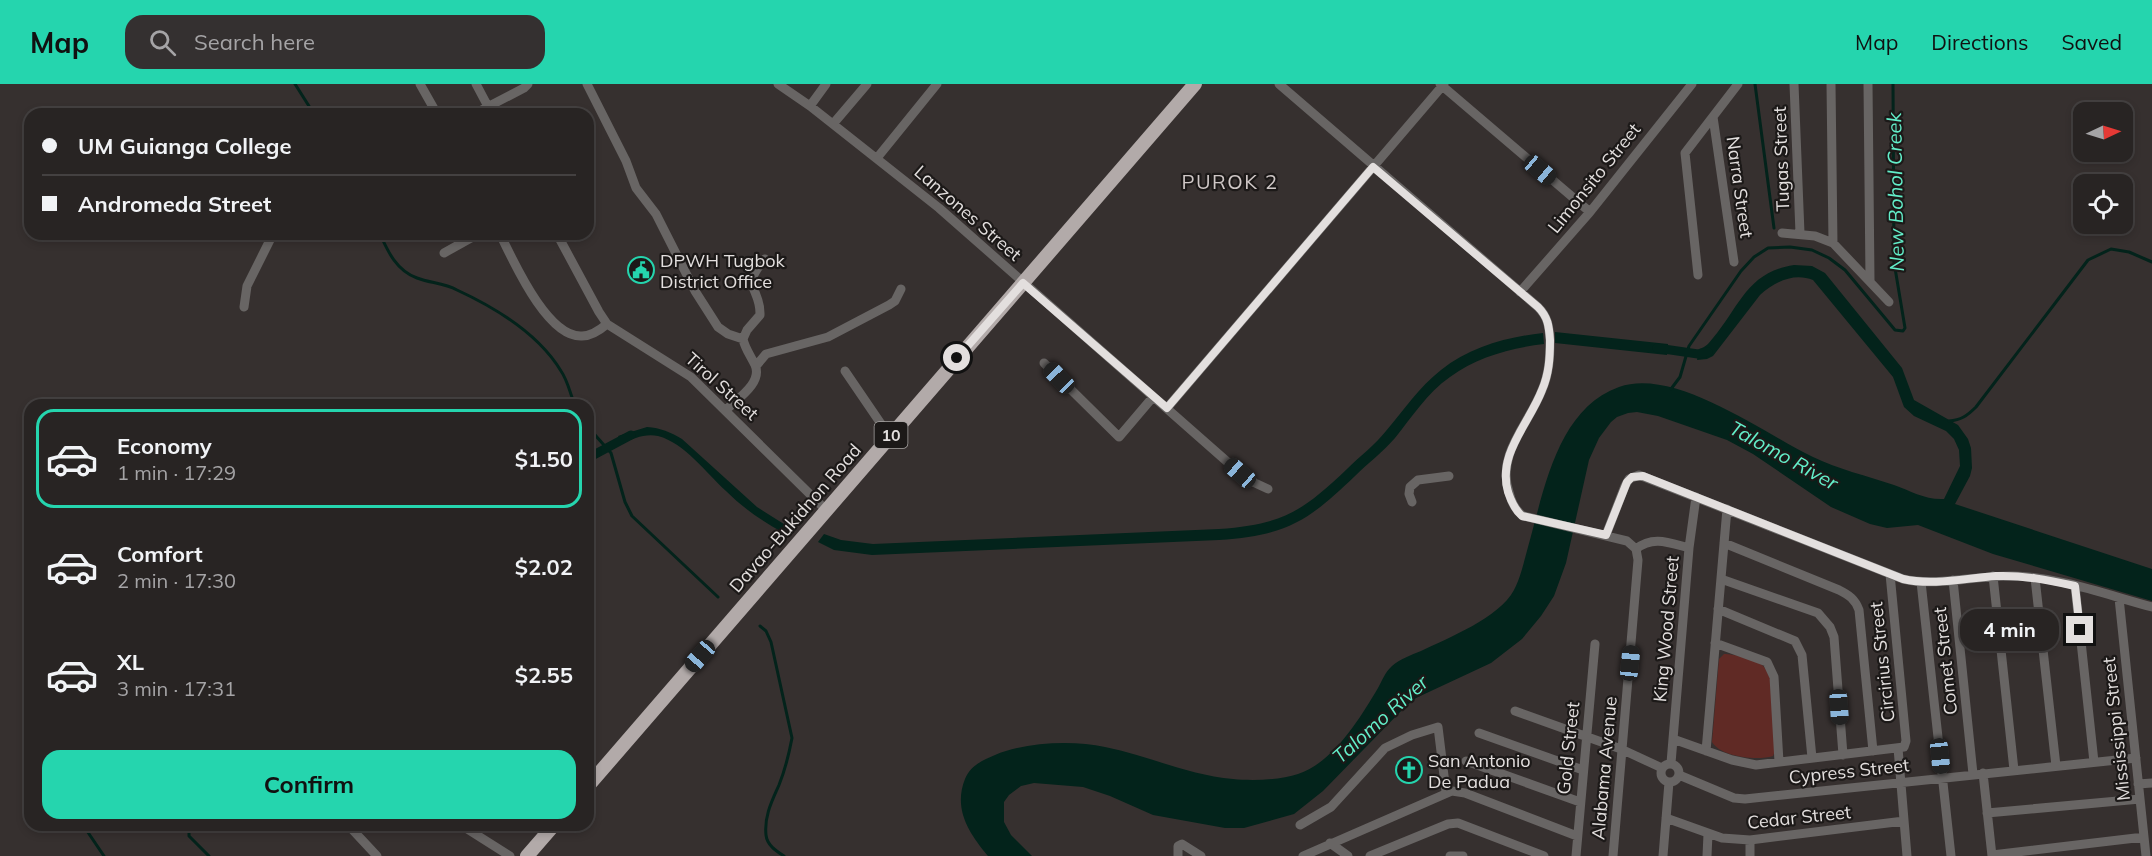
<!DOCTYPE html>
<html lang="en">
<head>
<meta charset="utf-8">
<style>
  :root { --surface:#282423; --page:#343030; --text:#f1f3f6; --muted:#a5a4a6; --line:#444141; --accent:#25d5ae }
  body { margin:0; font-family:Mulish,sans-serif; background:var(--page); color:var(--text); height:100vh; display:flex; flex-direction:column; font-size:22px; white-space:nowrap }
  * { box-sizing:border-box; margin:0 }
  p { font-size:20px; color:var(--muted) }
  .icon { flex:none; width:33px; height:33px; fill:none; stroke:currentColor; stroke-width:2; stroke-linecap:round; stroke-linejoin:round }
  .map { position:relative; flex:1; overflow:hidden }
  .details { position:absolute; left:24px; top:315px; width:570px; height:432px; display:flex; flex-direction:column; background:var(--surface); border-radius:18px; box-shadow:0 3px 9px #0003,0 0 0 2px var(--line) }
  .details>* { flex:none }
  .banner { position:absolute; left:24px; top:24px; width:570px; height:132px; border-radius:18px; box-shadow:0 3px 9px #0003,0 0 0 2px var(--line); display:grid; align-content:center; height:132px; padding:0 18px; background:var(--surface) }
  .needle { width:39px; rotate:86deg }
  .controls { position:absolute; left:2073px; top:18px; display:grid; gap:12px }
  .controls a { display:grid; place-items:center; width:60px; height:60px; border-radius:12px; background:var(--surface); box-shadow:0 3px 9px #0003,0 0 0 2px var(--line); font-size:30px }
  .end { position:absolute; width:27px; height:27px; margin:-14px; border:8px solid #e3dfde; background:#111; box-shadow:0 0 0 3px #111 }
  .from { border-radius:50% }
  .bubble { position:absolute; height:42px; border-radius:18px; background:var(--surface); box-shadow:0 3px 9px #0003,0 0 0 2px var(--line); font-size:20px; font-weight:700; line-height:42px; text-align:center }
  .car { position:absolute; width:18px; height:36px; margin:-18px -9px; border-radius:8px; box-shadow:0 0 4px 2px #0007; background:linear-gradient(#222 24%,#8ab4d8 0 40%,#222 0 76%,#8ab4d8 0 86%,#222 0) }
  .banner b { display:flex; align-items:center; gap:21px; height:57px; font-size:22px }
  .banner b+b { border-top:2px solid var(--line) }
  .banner i { width:15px; height:15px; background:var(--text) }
  ul { padding:10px 0 0; list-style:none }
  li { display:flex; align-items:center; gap:18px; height:99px; margin:0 12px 9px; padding:0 6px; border:3px solid transparent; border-radius:18px }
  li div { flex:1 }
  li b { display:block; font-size:22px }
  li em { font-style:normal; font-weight:700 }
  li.selected { border-color:var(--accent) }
  li>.icon { width:54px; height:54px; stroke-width:1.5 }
  .primary-button { display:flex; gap:12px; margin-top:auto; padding:12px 18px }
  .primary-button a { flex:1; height:69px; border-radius:18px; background:var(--accent); color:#111; font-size:24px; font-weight:700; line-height:69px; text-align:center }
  header { display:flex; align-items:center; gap:36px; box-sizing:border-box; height:84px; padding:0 30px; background:var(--accent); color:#111 }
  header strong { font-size:28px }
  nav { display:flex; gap:33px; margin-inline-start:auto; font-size:21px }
  .search { width:420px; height:54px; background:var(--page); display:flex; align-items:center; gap:15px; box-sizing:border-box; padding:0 21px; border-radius:18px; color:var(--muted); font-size:22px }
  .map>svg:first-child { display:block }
  .green { fill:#602a25 }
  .water { fill:#03231b }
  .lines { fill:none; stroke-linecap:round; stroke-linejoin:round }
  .stream { stroke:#03231b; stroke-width:3 }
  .canal { stroke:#03231b; stroke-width:9 }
  .minor { stroke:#686564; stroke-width:9 }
  .highway { stroke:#b2aaa9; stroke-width:14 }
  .route { stroke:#e3dfde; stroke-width:8 }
  .labels { text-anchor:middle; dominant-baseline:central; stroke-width:4.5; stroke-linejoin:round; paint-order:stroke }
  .shield { fill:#1c1918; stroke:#a7a4a3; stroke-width:1.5 }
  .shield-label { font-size:16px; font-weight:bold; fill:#e3dfde }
  .street-label { font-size:18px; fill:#e3dfde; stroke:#1c1918 }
  .poi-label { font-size:18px; fill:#e3dfde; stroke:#1c1918; text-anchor:start }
  .neighbourhood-label { font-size:20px; letter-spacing:1.5px; fill:#cfc7c6; stroke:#1c1918 }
  .water-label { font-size:20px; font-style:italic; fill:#63eec9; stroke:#1c1918 }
</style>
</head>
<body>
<header>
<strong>Map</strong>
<div class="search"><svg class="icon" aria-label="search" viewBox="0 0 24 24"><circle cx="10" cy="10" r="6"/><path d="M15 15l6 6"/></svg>Search here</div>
<nav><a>Map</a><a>Directions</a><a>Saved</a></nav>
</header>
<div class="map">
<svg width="2152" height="772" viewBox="0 0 2152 772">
  <rect width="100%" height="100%" fill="#36302f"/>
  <path class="green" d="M1724 570C1734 570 1754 575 1762 581 1766 584 1768 590 1770 594L1775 667 1773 672C1757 677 1721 673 1712 658L1719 575Z"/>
  <path class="water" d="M1794 181 1812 182 1825 189 1902 284 1914 316 1958 341 1968 355 1971 364 1972 384 1970 392 1955 420 2152 485V517L1993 470 1918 441 1887 444 1870 440 1831 423 1753 370 1727 356 1658 332 1637 328 1628 329 1617 333 1611 338 1599 354 1589 376 1566 479 1554 512 1541 532 1522 555 1491 579 1416 614 1405 623 1323 707 1294 730 1244 744H1225L1153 731 1110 712 1083 703 1034 699 1021 702 1009 711 1004 718V738L1011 751 1032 772H988C969 749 953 725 965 695 970 682 983 676 995 671 1025 658 1073 656 1105 663 1149 672 1188 691 1233 695 1252 697 1281 696 1298 690 1334 678 1360 634 1378 604 1382 597 1385 588 1392 582 1400 575 1411 571 1421 567 1448 554 1499 534 1514 506 1521 493 1524 477 1528 463 1544 407 1557 325 1619 303 1675 283 1763 349 1813 373 1838 385 1867 392 1894 401 1911 407 1925 416 1944 415L1960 382 1959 366 1954 355 1946 347 1914 332 1904 323 1893 293 1813 196C1794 188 1774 198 1760 211L1713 272 1707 275 1697 276 1699 265C1706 263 1709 259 1713 254 1740 222 1747 188 1794 181Z
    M1555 248 1668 260 1667 271 1555 259Z
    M1543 249 1544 260C1511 264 1477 273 1450 293 1427 309 1412 333 1395 354 1383 368 1368 379 1355 392 1307 438 1287 451 1219 456L872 471 834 466 818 458 824 450 841 456 873 460 1219 445C1282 440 1301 429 1347 385 1360 372 1375 361 1386 347 1404 326 1419 303 1441 286 1470 263 1507 253 1543 249Z
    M647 343C661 344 670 348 682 355L757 423 787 442 782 448C762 437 743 424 726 407 706 389 685 359 658 352 645 349 633 355 622 359L618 352Z"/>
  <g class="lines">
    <path class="stream" d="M295 0 314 30
      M1755 0 1774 144
      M380 150C388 168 397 187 417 194 430 199 444 199 457 206 496 224 538 249 561 287 568 297 570 310 575 321
      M1671 305 1680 293 1689 262 1741 187 1754 173 1768 164 1790 163 1812 166 1829 174 1845 186 1895 246 1903 247 1905 244 1894 178 1893 0
      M1949 337C1961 336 1967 332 1976 323L2088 176 2111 165 2129 168 2152 178
      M588 343 611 369 625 418 632 432 718 513
      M760 542 766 547 771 558 792 654C789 670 785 686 779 701 772 717 764 732 766 751 767 761 776 767 784 772
      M83 741 104 772
      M189 741V752L209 772"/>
    <path class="canal" d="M1657 264 1698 270 1708 268
      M588 374 631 351"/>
    <path class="minor" d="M420 0 437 30
      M476 0 492 30
      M587 0 626 77 636 104 656 130 695 207 718 243 728 250 743 255
      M778 0 810 22 939 124 1240 389 1255 399 1268 405
      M1279 0 1538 223C1548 233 1549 242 1550 256 1550 274 1549 290 1542 306 1529 340 1496 370 1509 408 1511 417 1515 426 1523 432L1627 457 1636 465 1638 476 1613 772
      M1440 0 1590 128
      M1794 0 1800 149
      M1831 0 1833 159
      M1868 0 1870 196
      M810 22 826 0
      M474 30 524 4 528 0
      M1713 33 1734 178
      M833 40 867 0
      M877 74 937 0
      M1782 149 1815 152 1833 159 1889 218
      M500 150C513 176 547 254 582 252 592 252 600 246 607 240
      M557 150 599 228 607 240 691 293 826 426
      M444 169 478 150
      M1698 191 1685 69 1738 0
      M1520 208 1590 128 1692 0
      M244 223 247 202 273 150
      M1044 279 1119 353 1153 313
      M756 282 766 270 828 253 889 221 895 217 901 205
      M845 287 890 353
      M1167 324 1444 0
      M726 326C737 315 763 299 755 281 751 272 745 265 743 255L747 246 760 231C761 203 739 204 765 175
      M1412 418 1409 410 1410 403 1418 396 1449 392
      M1606 451 1625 402 1629 395 1639 391 1903 495C1938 503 1977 491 2013 492 2060 493 2107 511 2152 523
      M1724 459 1839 506C1849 511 1855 515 1859 526L1873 667
      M1636 465C1653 451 1670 459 1689 464
      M1993 492 2014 686
      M2035 494 2056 682
      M1721 495 1818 529 1830 543 1834 553 1843 671
      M1953 496 1973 690
      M1921 498 1951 772
      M2075 502 2094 678
      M2119 514 2146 772
      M1718 525 1795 557 1802 571 1812 674
      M1715 559 1767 578 1774 593 1779 678
      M1515 627 1621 665 1662 684
      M1479 649 1583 686
      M1673 655 1732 676 1756 681 1904 663 1906 657 1890 490
      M1898 664 1907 772
      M1706 667 1727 425
      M1466 677 1580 718
      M1671 679 1689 464 1696 413
      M1661 689a9 9 0 1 1 18 0a9 9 0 1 1-18 0Z
      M1983 689 1992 772
      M1679 691 1734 714 1745 715 2136 674
      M2138 700 2152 699
      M1987 729 2140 715
      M1666 734 1722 754 1750 756 1904 737
      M461 741 510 772
      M1300 741 1331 723 1385 664 1412 651 1438 643 1446 708
      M349 742 377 772
      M1330 759 1348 772
      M1992 771 2144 753
      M1178 772V762L1182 760 1201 772
      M1303 772 1452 707 1465 709 1577 752
      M1370 772 1448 740 1458 739 1544 772
      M1450 772H1463
      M1576 772 1595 560
      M1663 772 1669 698
      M1707 772 1708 750
      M1750 772V756"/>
    <path class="highway" d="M588 702 1195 0
      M527 772 554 741"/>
  </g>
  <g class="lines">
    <path class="route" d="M957 274 1023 199 1167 324 1373 83 1538 223C1548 233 1549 242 1550 256 1550 274 1549 290 1542 306 1529 340 1497 370 1508 408 1511 417 1515 426 1522 432L1606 451 1627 398 1632 393 1643 392 1903 495C1933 502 1966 494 1996 492 2023 491 2048 496 2075 502L2080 546"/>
  </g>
  <defs>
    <symbol id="civic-ring" viewBox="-11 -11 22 22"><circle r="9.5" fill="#1c1918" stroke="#25d5ae" stroke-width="1.5"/><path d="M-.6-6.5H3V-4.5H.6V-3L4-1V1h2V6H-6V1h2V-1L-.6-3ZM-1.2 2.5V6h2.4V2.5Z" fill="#25d5ae"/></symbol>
    <symbol id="church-ring" viewBox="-11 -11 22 22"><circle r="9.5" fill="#1c1918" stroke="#25d5ae" stroke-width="1.5"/><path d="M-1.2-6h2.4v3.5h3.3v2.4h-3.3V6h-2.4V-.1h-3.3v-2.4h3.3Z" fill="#25d5ae"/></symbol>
  </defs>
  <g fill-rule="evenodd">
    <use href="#civic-ring" x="626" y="171" width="30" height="30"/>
    <use href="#church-ring" x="1394" y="671" width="30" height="30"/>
  </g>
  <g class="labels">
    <rect class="shield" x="874.5" y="338" width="33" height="26" rx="4.5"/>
    <g class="shield-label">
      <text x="891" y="351">10</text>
    </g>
    <g class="street-label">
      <text transform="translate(1781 75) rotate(-92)">Tugas Street</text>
      <text transform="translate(1594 94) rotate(-51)">Limonsito Street</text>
      <text transform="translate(1740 103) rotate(82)">Narra Street</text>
      <text transform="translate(968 129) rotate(41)">Lanzones Street</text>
      <text transform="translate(722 302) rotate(42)">Tirol Street</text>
      <text transform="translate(795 434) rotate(-49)">Davao-Bukidnon Road</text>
      <text transform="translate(1666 545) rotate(-85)">King Wood Street</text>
      <text transform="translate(1945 577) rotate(-96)">Comet Street</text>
      <text transform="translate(1882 578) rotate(-96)">Circirius Street</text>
      <text transform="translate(2116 645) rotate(-96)">Mississippi Street</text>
      <text transform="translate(1568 664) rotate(-84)">Gold Street</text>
      <text transform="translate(1604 684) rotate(-85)">Alabama Avenue</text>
      <text transform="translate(1849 687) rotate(-6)">Cypress Street</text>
      <text transform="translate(1799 733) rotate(-6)">Cedar Street</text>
    </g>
    <g class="poi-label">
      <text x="660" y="176">DPWH Tugbok<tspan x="660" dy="21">District Office</tspan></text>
      <text x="1428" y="676">San Antonio<tspan x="1428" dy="21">De Padua</tspan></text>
    </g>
    <g class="neighbourhood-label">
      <text x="1230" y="97">PUROK 2</text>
    </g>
    <g class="water-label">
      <text transform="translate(1895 108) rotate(-91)">New Bohol Creek</text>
      <text transform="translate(1784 371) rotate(29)">Talomo River</text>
      <text transform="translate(1380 635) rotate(-42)">Talomo River</text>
    </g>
  </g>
</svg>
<div class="controls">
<a><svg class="needle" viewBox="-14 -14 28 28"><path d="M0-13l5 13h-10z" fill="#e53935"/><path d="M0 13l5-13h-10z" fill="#a5a4a6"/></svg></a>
<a><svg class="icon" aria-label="locate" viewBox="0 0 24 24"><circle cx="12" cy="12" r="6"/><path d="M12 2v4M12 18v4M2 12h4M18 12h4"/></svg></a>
</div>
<i class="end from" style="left:957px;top:274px"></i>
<i class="end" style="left:2080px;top:546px"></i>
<div class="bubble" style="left:1960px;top:525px;width:99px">4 min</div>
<i class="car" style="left:1540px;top:86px;rotate:130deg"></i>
<i class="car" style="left:1059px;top:294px;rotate:316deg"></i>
<i class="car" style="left:1240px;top:389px;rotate:311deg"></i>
<i class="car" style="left:700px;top:572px;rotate:221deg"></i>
<i class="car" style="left:1630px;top:579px;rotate:6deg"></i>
<i class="car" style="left:1839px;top:623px;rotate:176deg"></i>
<i class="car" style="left:1940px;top:672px;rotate:174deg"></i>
<div class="banner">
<b><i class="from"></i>UM Guianga College</b>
<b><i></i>Andromeda Street</b>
</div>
<section class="details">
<ul>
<li class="selected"><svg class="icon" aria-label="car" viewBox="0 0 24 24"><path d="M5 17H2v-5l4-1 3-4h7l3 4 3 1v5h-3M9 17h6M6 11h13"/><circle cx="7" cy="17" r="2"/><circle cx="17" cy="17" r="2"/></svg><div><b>Economy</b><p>1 min · 17:29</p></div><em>$1.50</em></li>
<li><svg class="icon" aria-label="car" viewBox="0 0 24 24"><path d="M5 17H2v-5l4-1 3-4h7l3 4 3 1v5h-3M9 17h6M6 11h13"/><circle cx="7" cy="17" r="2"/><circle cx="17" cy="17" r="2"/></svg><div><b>Comfort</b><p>2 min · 17:30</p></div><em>$2.02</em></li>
<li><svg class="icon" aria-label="car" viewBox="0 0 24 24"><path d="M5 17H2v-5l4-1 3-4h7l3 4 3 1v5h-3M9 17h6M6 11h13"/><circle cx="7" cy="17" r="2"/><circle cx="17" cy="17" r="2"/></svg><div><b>XL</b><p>3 min · 17:31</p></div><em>$2.55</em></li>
</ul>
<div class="primary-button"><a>Confirm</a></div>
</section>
</div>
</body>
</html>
